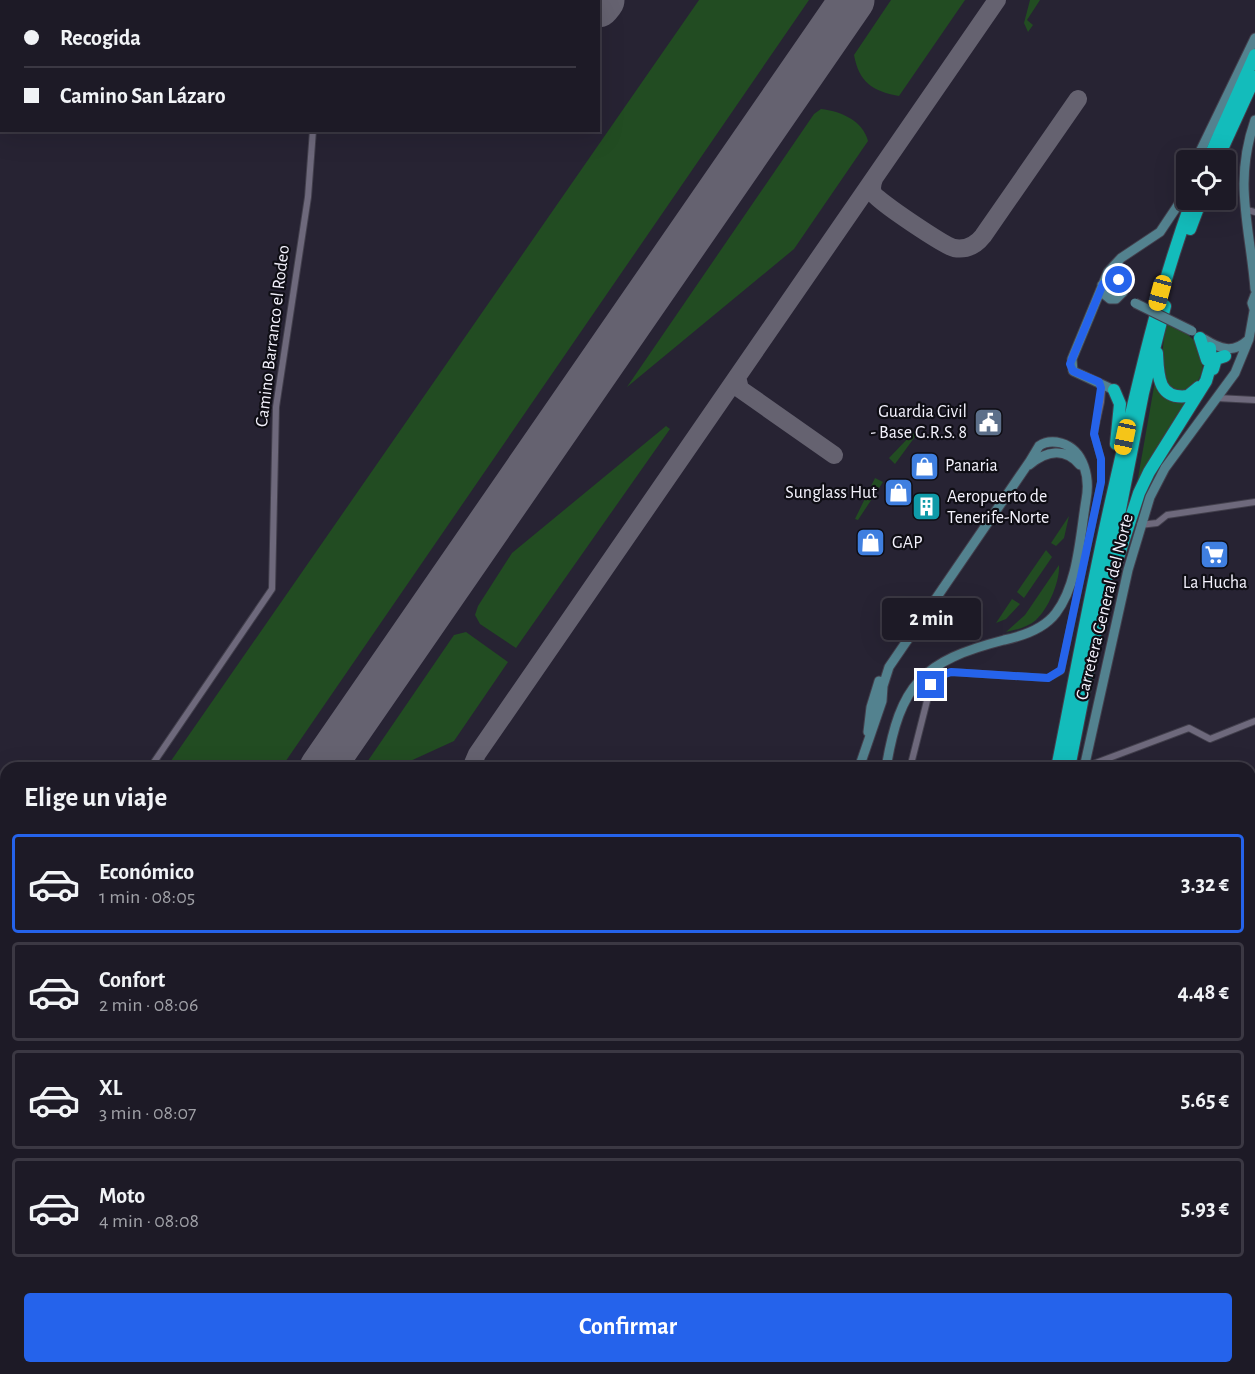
<!DOCTYPE html>
<html lang="es">
<head>
<meta charset="utf-8">
<style>
  :root { --surface:#1d1a26; --page:#2a2732; --text:#f1f3f6; --muted:#a0a1a7; --line:#3b3843; --accent:#2563eb }
  body { margin:0; font-family:"Alegreya Sans",sans-serif; background:var(--page); color:var(--text); height:100vh; display:flex; flex-direction:column; font-size:22px; white-space:nowrap }
  * { box-sizing:border-box; margin:0 }
  p { font-size:20px; color:var(--muted) }
  .icon { flex:none; width:33px; height:33px; fill:none; stroke:currentColor; stroke-width:2; stroke-linecap:round; stroke-linejoin:round }
  .map { position:relative; flex:1; overflow:hidden }
  .sheet { position:absolute; left:0px; top:762px; width:1256px; height:612px; display:flex; flex-direction:column; background:var(--surface); border-radius:18px 18px 0 0; box-shadow:0 6px 24px #0002,0 0 0 2px var(--line) }
  .sheet>* { flex:none }
  .hud { position:absolute; left:0px; top:0px; width:600px; height:132px; box-shadow:0 6px 24px #0002,0 0 0 2px var(--line); display:grid; align-content:center; height:132px; padding:0 24px; background:var(--surface) }
  .controls { position:absolute; left:1176px; top:150px; display:grid; gap:12px }
  .controls a { display:grid; place-items:center; width:60px; height:60px; border-radius:6px; background:var(--surface); box-shadow:0 6px 24px #0002,0 0 0 2px var(--line); font-size:30px }
  .end { position:absolute; width:27px; height:27px; margin:-14px; border:8px solid #2563eb; background:#fff; box-shadow:0 0 0 3px #fff }
  .from { border-radius:50% }
  .bubble { position:absolute; height:42px; border-radius:6px; background:var(--surface); box-shadow:0 6px 24px #0002,0 0 0 2px var(--line); font-size:20px; font-weight:600; line-height:42px; text-align:center }
  .car { position:absolute; width:18px; height:36px; margin:-18px -9px; border-radius:8px; box-shadow:0 0 4px 2px #0007; background:linear-gradient(#f5c518 24%,#345 0 40%,#f5c518 0 76%,#345 0 86%,#f5c518 0) }
  .hud b { display:flex; align-items:center; gap:21px; height:57px; font-size:22px }
  .hud b+b { border-top:2px solid var(--line) }
  .hud i { width:15px; height:15px; background:var(--text) }
  ul { padding:0; list-style:none }
  li { display:flex; align-items:center; gap:18px; height:99px; margin:0 12px 9px; padding:0 12px; border:3px solid var(--line); border-radius:6px }
  li div { flex:1 }
  li b { display:block; font-size:22px }
  li em { font-style:normal; font-weight:600 }
  li.active { border-color:var(--accent) }
  li>.icon { width:54px; height:54px; stroke-width:1.5 }
  h2 { padding:0 24px; font-size:27px; line-height:72px }
  .primary-button { display:flex; gap:12px; margin-top:auto; padding:12px 24px }
  .primary-button a { flex:1; height:69px; border-radius:6px; background:var(--accent); color:#fff; font-size:24px; font-weight:600; line-height:69px; text-align:center }
  .map>svg:first-child { display:block }
  .green { fill:#224c22 }
  .lines { fill:none; stroke-linecap:round; stroke-linejoin:round }
  .taxiway { stroke:#656270; stroke-width:18 }
  .runway { stroke:#656270; stroke-width:45 }
  .street-casing { stroke:#423f4c; stroke-width:8 }
  .secondary-casing { stroke:#423f4c; stroke-width:11 }
  .highway-casing { stroke:#423f4c; stroke-width:14 }
  .street { stroke:#6e697c; stroke-width:6 }
  .secondary { stroke:#53828f; stroke-width:9 }
  .highway { stroke:#13bcbb; stroke-width:12 }
  .secondary-bridge-casing { stroke:#423f4c; stroke-width:11; stroke-linecap:butt }
  .secondary-bridge { stroke:#53828f; stroke-width:9 }
  .route { stroke:#2563eb; stroke-width:8 }
  .labels { text-anchor:middle; dominant-baseline:central; stroke-width:4.5; stroke-linejoin:round; paint-order:stroke }
  .street-label { font-size:18px; fill:#f4f2fd; stroke:#0f0e15 }
  .poi-label { font-size:18px; fill:#f4f2fd; stroke:#0f0e15; text-anchor:start }
</style>
</head>
<body>
<div class="map">
<svg width="1255" height="1374" viewBox="0 0 1255 1374">
  <rect width="100%" height="100%" fill="#272333"/>
  <path class="green" d="M699 0H809L281 768H166Z
    M891 0H965L899 96C872 91 859 82 854 55Z
    M1030 0H1040L1027 20 1033 25 1028 32 1024 23Z
    M821 109C841 111 863 121 868 141L794 249 627 387 814 114Z
    M1166 322C1188 333 1210 346 1201 374 1196 387 1190 390 1176 392 1155 376 1164 345 1166 322Z
    M1155 381 1192 398 1135 495Z
    M666 426 670 429 516 648 480 624 475 615 478 606 512 553Z
    M913 433 917 434 895 464 889 458Z
    M875 478 883 482 858 520 855 519Z
    M1069 516 1064 538 1056 546 1051 543Z
    M1046 550 1052 557 1024 598 1017 592Z
    M1059 565C1060 581 1049 608 1036 620 1028 627 1016 630 1006 632L1025 615Z
    M1012 599 1020 604 1006 619 996 623Z
    M466 632 508 662 454 741 395 768H363L454 635Z
    M6 999V1168L0 1177V1007Z
    M1255 1294V1335L1250 1338V1297Z
    M1125 1368H1195L1185 1374H1114Z"/>
  <g class="lines">
    <path class="taxiway" d="M586 0 588 1
      M874 179C872 184 871 188 873 193 877 201 945 246 954 248 966 250 976 245 983 236L1078 99
      M737 377 740 389 834 455
      M471 768 477 754 997 0
      M54 1374 59 1368"/>
    <path class="runway" d="M598 5 602 0
      M322 768 852 0
      M0 1236 6 1227"/>
    <defs>
      <path id="street" d="M309 0V2
        M1244 209 1255 212
        M1217 398 1255 400
        M1140 525 1157 523 1167 515 1255 502
        M1085 767 1189 728 1210 739 1255 721
        M150 768 272 589 276 407 308 197 313 130
        M910 768 931 685 939 676 951 672 1048 678 1061 671 1101 482V459L1094 434 1101 402 1102 391 1099 382
        M0 982 6 974
        M1250 1056 1255 1063
        M286 1368V1374
        M704 1368 706 1374
        M131 1374 135 1368
        M1106 1374 1118 1368"/>
      <path id="secondary" d="M1255 120C1233 183 1250 226 1255 289
        M1196 160 1255 38
        M1102 285 1104 294 1110 299H1116L1123 292V285L1117 278H1109L1103 284
        M1255 295 1252 303 1255 312
        M1204 339C1220 349 1233 354 1248 340
        M1114 390 1073 371 1072 359 1108 272 1121 258 1160 232 1180 202 1186 184
        M1029 465C1046 451 1065 447 1080 465
        M868 732 871 707 879 681
        M859 768 882 701 883 686 889 667 1030 461
        M886 768C900 684 922 661 1004 640 1023 636 1044 629 1056 613 1078 584 1080 536 1086 500 1090 479 1085 450 1061 443 1053 441 1046 441 1039 446L1027 466
        M1084 768 1128 570 1150 497 1165 468 1235 373 1249 339 1254 311
        M988 1374 995 1368"/>
      <path id="highway" d="M1208 160 1255 55
        M1217 160 1255 77
        M1190 229 1201 200
        M1200 338 1207 360
        M1157 353C1158 376 1158 400 1188 396L1199 387
        M1213 369 1216 359 1225 356
        M1114 390 1120 404 1116 444
        M1114 570 1139 493 1149 472 1206 381 1211 364 1210 348
        M1057 768C1076 673 1093 578 1115 484 1137 387 1158 293 1192 200
        M1069 768 1143 393 1165 306
        M925 1374 926 1368
        M935 1374 937 1368
        M946 1374 947 1368
        M955 1374 956 1368"/>
    </defs>
    <use href="#street" class="street-casing"/>
    <use href="#secondary" class="secondary-casing"/>
    <use href="#highway" class="highway-casing"/>
    <use href="#street" class="street"/>
    <use href="#secondary" class="secondary"/>
    <use href="#highway" class="highway"/>
    <defs>
      <path id="secondary-bridge" d="M1135 303 1192 331"/>
    </defs>
    <use href="#secondary-bridge" class="secondary-bridge-casing"/>
    <use href="#secondary-bridge" class="secondary-bridge"/>
  </g>
  <g class="lines">
    <path class="route" d="M931 685 939 676 951 672 1048 678 1061 670 1101 482V459L1094 434 1101 388 1099 382 1073 371 1070 364 1103 284 1112 278 1119 280"/>
  </g>
  <defs>
    <symbol id="civic-square" viewBox="-11 -11 22 22"><rect x="-9" y="-9" width="18" height="18" rx="4" fill="#5c6f8a" stroke="#0f0e15"/><path d="M-.6-6.5H3V-4.5H.6V-3L4-1V1h2V6H-6V1h2V-1L-.6-3ZM-1.2 2.5V6h2.4V2.5Z" fill="#fff"/></symbol>
    <symbol id="shop-square" viewBox="-11 -11 22 22"><rect x="-9" y="-9" width="18" height="18" rx="4" fill="#3f7fe0" stroke="#0f0e15"/><path d="M-5-2.5h2.3a2.7 3.5 0 0 1 5.4 0H5L5.5 6h-11ZM-1.5-2.5h3a1.5 2.3 0 0 0-3 0Z" fill="#fff"/></symbol>
    <symbol id="building-square" viewBox="-11 -11 22 22"><rect x="-9" y="-9" width="18" height="18" rx="4" fill="#0f9aa8" stroke="#0f0e15"/><path d="M-4-6H4V6H1V3H-1V6H-4ZM-2.5-4.3h1.7v1.8h-1.7ZM.8-4.3h1.7v1.8H.8ZM-2.5-1h1.7V.8h-1.7ZM.8-1h1.7V.8H.8Z" fill="#fff"/></symbol>
    <symbol id="supermarket-square" viewBox="-11 -11 22 22"><rect x="-9" y="-9" width="18" height="18" rx="4" fill="#3f7fe0" stroke="#0f0e15"/><path d="M-6-5.5h2.5l.6 2H6L4.5 2H-2.5L-4.4-4H-6ZM-1.5 3.2a1.3 1.3 0 1 0 .1 0ZM3 3.2a1.3 1.3 0 1 0 .1 0Z" fill="#fff"/></symbol>
  </defs>
  <g fill-rule="evenodd">
    <use href="#civic-square" x="972" y="406" width="33" height="33"/>
    <use href="#shop-square" x="908" y="450" width="33" height="33"/>
    <use href="#shop-square" x="882" y="476" width="33" height="33"/>
    <use href="#building-square" x="910" y="490" width="33" height="33"/>
    <use href="#shop-square" x="854" y="526" width="33" height="33"/>
    <use href="#supermarket-square" x="1198" y="538" width="33" height="33"/>
  </g>
  <g class="labels">
    <g class="street-label">
      <text transform="translate(273 336) rotate(-83)">Camino Barranco el Rodeo</text>
      <text transform="translate(1105 607) rotate(-76)">Carretera General del Norte</text>
    </g>
    <g class="poi-label">
      <text x="967" y="412" text-anchor="end">Guardia Civil<tspan x="967" dy="21">- Base G.R.S. 8</tspan></text>
      <text x="945" y="466">Panaria</text>
      <text x="877" y="493" text-anchor="end">Sunglass Hut</text>
      <text x="947" y="497">Aeropuerto de<tspan x="947" dy="21">Tenerife-Norte</tspan></text>
      <text x="892" y="543">GAP</text>
      <text x="1215" y="583" text-anchor="middle">La Hucha</text>
    </g>
  </g>
</svg>
<div class="controls">
<a><svg class="icon" aria-label="locate" viewBox="0 0 24 24"><circle cx="12" cy="12" r="6"/><path d="M12 2v4M12 18v4M2 12h4M18 12h4"/></svg></a>
</div>
<i class="end from" style="left:1119px;top:280px"></i>
<i class="end" style="left:931px;top:685px"></i>
<div class="bubble" style="left:882px;top:598px;width:99px">2 min</div>
<i class="car" style="left:1160px;top:293px;rotate:195deg"></i>
<i class="car" style="left:1125px;top:437px;rotate:192deg"></i>
<div class="hud">
<b><i class="from"></i>Recogida</b>
<b><i></i>Camino San Lázaro</b>
</div>
<section class="sheet">
<h2>Elige un viaje</h2>
<ul>
<li class="active"><svg class="icon" aria-label="car" viewBox="0 0 24 24"><path d="M5 17H2v-5l4-1 3-4h7l3 4 3 1v5h-3M9 17h6M6 11h13"/><circle cx="7" cy="17" r="2"/><circle cx="17" cy="17" r="2"/></svg><div><b>Económico</b><p>1 min · 08:05</p></div><em>3.32 €</em></li>
<li><svg class="icon" aria-label="car" viewBox="0 0 24 24"><path d="M5 17H2v-5l4-1 3-4h7l3 4 3 1v5h-3M9 17h6M6 11h13"/><circle cx="7" cy="17" r="2"/><circle cx="17" cy="17" r="2"/></svg><div><b>Confort</b><p>2 min · 08:06</p></div><em>4.48 €</em></li>
<li><svg class="icon" aria-label="car" viewBox="0 0 24 24"><path d="M5 17H2v-5l4-1 3-4h7l3 4 3 1v5h-3M9 17h6M6 11h13"/><circle cx="7" cy="17" r="2"/><circle cx="17" cy="17" r="2"/></svg><div><b>XL</b><p>3 min · 08:07</p></div><em>5.65 €</em></li>
<li><svg class="icon" aria-label="car" viewBox="0 0 24 24"><path d="M5 17H2v-5l4-1 3-4h7l3 4 3 1v5h-3M9 17h6M6 11h13"/><circle cx="7" cy="17" r="2"/><circle cx="17" cy="17" r="2"/></svg><div><b>Moto</b><p>4 min · 08:08</p></div><em>5.93 €</em></li>
</ul>
<div class="primary-button"><a>Confirmar</a></div>
</section>
</div>
</body>
</html>
